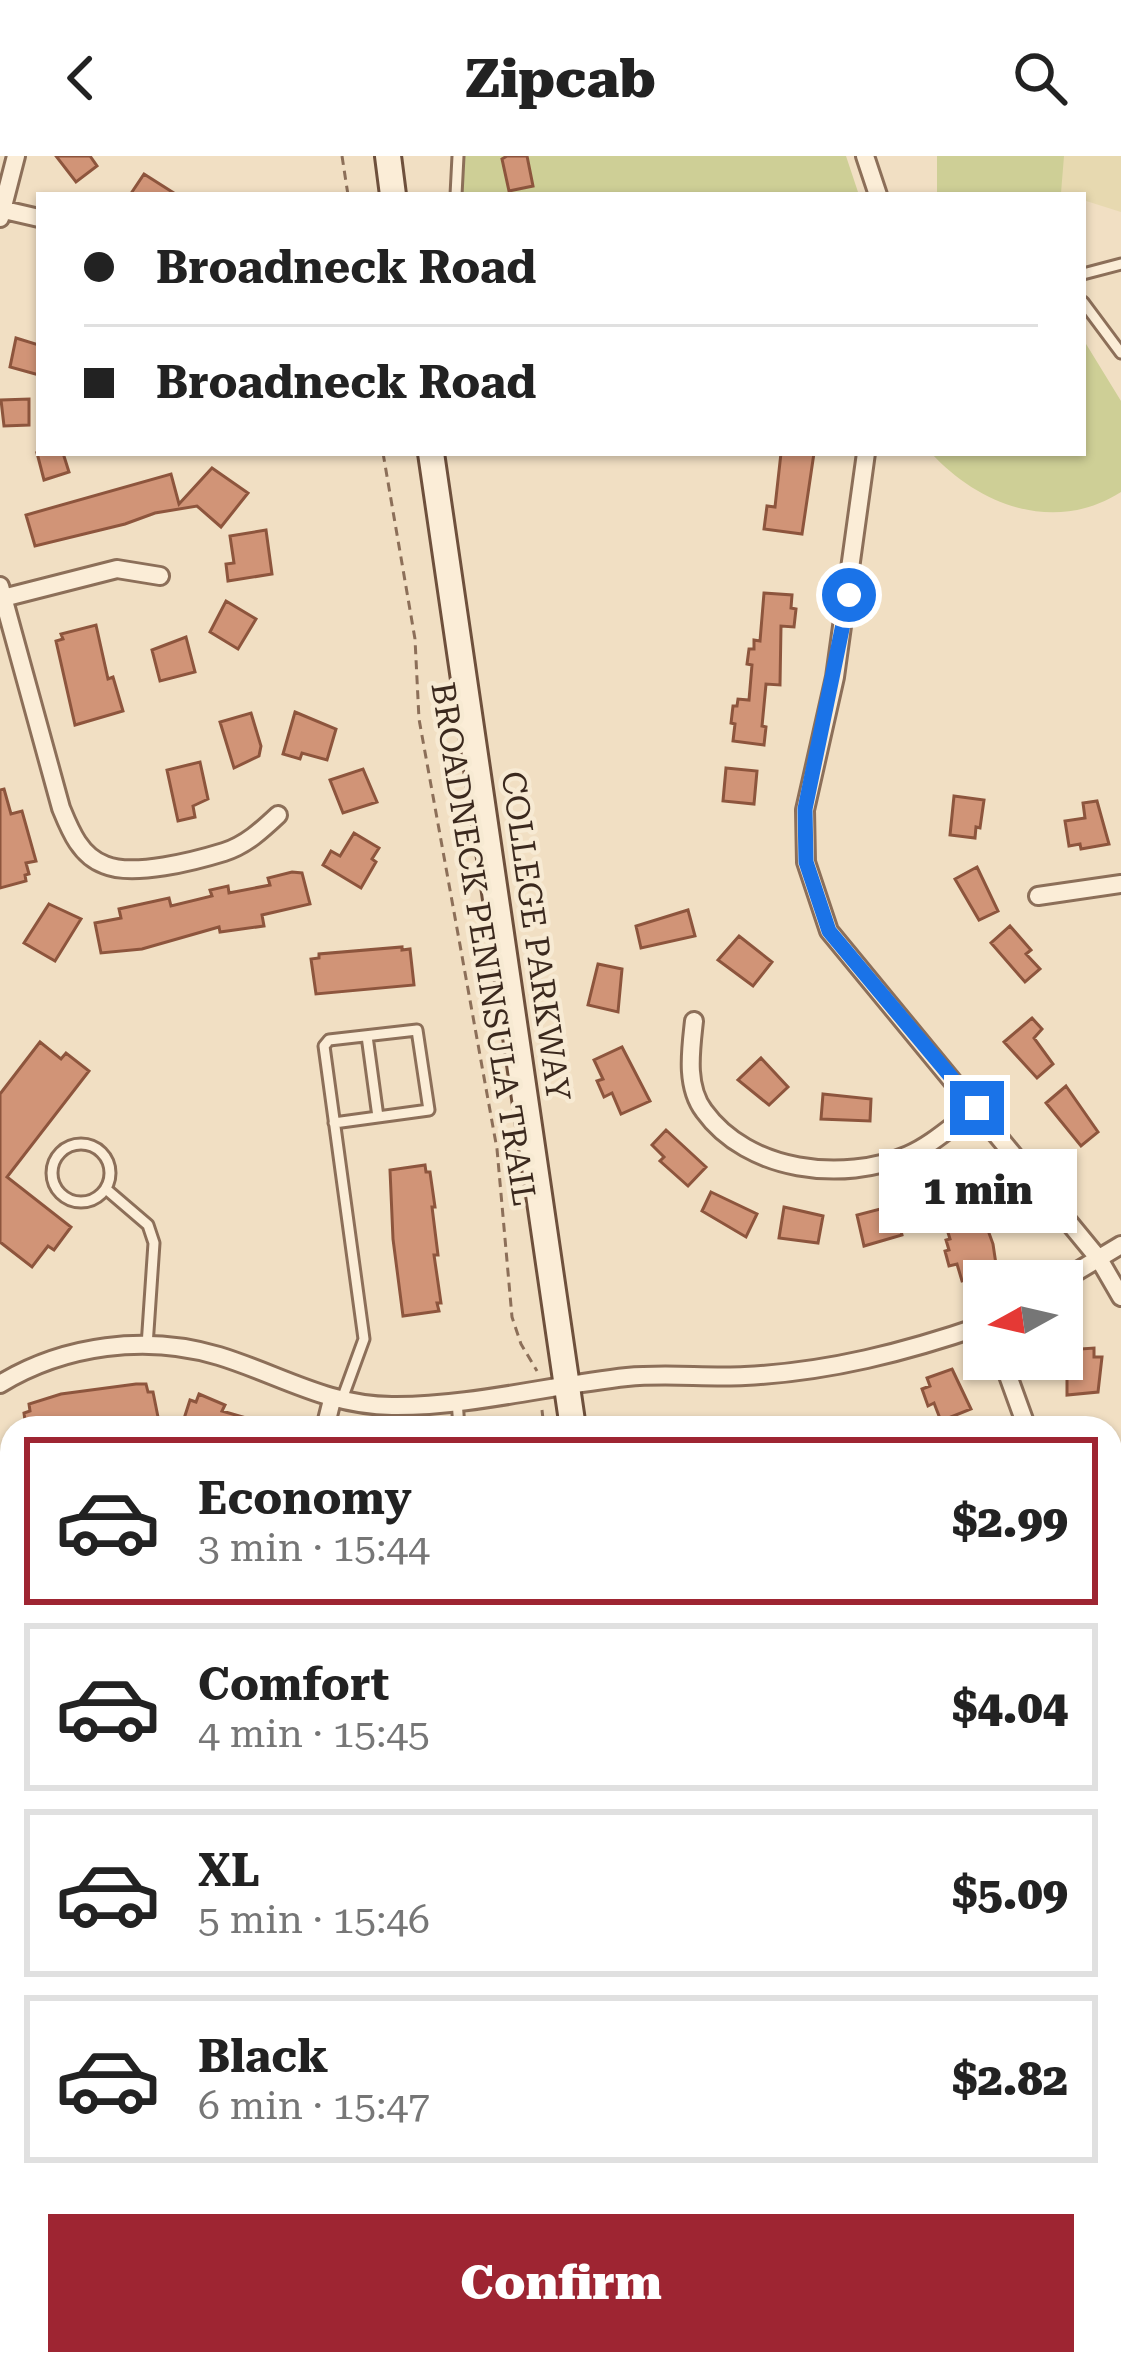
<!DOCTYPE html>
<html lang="en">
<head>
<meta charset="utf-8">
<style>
  :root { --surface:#fff; --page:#f6f6f6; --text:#222; --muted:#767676; --line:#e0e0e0; --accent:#9e2532 }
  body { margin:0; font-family:"Roboto Serif",serif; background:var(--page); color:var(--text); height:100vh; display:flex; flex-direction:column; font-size:45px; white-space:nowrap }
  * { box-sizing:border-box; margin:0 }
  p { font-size:39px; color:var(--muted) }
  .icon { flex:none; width:66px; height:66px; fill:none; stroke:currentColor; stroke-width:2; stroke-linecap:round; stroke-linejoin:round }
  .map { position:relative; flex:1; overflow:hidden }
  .drawer { position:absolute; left:0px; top:1260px; width:1122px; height:960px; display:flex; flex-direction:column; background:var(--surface); border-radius:36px 36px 0 0; box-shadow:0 3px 9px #0004 }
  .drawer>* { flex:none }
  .top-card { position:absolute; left:36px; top:36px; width:1050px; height:264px; border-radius:0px; box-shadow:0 3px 9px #0004; display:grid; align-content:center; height:264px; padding:0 48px; background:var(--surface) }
  .needle { width:78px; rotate:262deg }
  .controls { position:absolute; left:963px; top:1104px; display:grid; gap:24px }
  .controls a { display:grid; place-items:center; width:120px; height:120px; border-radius:0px; background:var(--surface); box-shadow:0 3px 9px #0004; font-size:60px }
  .end { position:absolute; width:54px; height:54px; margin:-27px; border:15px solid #1a73e8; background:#fff; box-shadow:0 0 0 6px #fff }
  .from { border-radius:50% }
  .bubble { position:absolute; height:84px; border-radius:0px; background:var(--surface); box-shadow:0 3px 9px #0004; font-size:39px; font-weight:800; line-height:84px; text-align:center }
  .top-card b { display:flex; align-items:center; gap:42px; height:114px; font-size:45px }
  .top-card b+b { border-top:3px solid var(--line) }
  .top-card i { width:30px; height:30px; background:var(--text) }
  ul { padding:21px 0 0; list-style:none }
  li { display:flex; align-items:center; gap:36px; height:168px; margin:0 24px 18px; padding:0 24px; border:6px solid var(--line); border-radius:0px }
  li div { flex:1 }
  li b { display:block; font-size:45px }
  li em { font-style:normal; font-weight:800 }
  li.active { border-color:var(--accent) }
  li>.icon { width:108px; height:108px; stroke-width:1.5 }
  .cta { display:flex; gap:24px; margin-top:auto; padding:24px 48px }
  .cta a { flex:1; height:138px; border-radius:0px; background:var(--accent); color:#fff; font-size:48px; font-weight:800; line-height:138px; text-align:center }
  header { display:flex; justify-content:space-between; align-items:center; height:156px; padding:0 48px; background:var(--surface); font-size:54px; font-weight:800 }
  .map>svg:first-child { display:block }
  .farmland { fill:#e7d9b0 }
  .green { fill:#cecf96 }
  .building { fill:#d19477; stroke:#8d553d; stroke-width:3 }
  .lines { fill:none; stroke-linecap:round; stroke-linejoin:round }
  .lane-casing { stroke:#8c6f59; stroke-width:15 }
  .street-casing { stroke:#8c6f59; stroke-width:22 }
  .secondary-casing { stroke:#6e503c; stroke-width:30 }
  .path { stroke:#8c6f59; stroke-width:3; stroke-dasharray:9 6; stroke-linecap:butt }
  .lane { stroke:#fbedd7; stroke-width:9 }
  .street { stroke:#fbedd7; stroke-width:16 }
  .secondary { stroke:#fbedd7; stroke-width:24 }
  .route { stroke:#1a73e8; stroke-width:15 }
  .labels { text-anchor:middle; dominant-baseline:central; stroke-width:9; stroke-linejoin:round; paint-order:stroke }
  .street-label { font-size:33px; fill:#3b291e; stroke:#f7ead3 }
</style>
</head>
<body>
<header><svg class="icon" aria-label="back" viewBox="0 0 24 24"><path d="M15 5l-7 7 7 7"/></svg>Zipcab<svg class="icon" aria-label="search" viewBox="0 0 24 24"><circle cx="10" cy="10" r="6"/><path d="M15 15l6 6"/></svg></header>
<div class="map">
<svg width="1121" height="2220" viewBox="0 0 1121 2220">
  <rect width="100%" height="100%" fill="#f1dfc3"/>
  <path class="farmland" d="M937 0H1121V56L1083 44V39H937Z
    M1110 2070 1121 2074V2220L993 2217 996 2208H1110Z"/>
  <path class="green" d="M462 0H846L859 39H456Z
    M937 0H1064L1061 37 937 39Z
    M1083 183 1121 245V336C1055 378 980 350 931 297H1083Z"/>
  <path class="building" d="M56 0H90L97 10 76 26Z
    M507 0H527L533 30 509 35 502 3Z
    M144 18 177 39H130Z
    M16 182 39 189V219L10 211Z
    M29 243V269L4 270 1 244Z
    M37 297H63L69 316 44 324Z
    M781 297H814L802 378 764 373 767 350 775 351Z
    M212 312 248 337 221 371 197 350 155 357 125 368 35 390 26 359 171 318 179 348Z
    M266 374 272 418 228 425 226 408 234 407 230 380Z
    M764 437 792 439 791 452 796 453 794 471 781 470 780 529 766 528 762 570 766 571 764 589 733 585 735 568 731 567 733 550H737L738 543 749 544 752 509 747 508 749 493H754V484L760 485Z
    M226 445 256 463 238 493 210 476Z
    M96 469 108 523 113 521 123 555 75 569 56 485 63 483 61 478Z
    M186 481 195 516 160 525 152 494Z
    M295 556 336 573 327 604 302 597 300 603 283 598Z
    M251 557 261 590 259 600 234 612 220 566Z
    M200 606 208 643 193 650 195 661 178 665 167 614Z
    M726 612 757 615 754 648 723 645Z
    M363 613 377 646 343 657 330 624Z
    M4 633 11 658 22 655 36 705 26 707 29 718 25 719 26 725 0 732V634Z
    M954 640 984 644 980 672 976 671 975 682 950 679Z
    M1097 645 1109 688 1081 693 1080 688 1069 690 1065 665 1085 662 1083 647Z
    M354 677 379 692 372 703 376 706 361 732 323 709 331 695 340 700Z
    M977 711 998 755 979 764 955 723Z
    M292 716 302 717 310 748 262 759 264 770 220 776 219 771 142 793 101 797 95 767 121 762 119 753 169 742 171 750 212 740 210 734 228 730 229 737 270 729 268 722Z
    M49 748 81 763 55 805 24 787Z
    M688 754 695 780 641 792 636 770Z
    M1010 770 1031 794 1026 798 1040 813 1025 826 991 787Z
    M739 780 772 806 753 830 718 804Z
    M402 791V794L410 793 414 829 316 838 311 803 319 802V798Z
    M598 808 622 813 618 856 588 849Z
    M1032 862 1042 873 1034 882 1053 908 1037 922 1004 886Z
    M40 886 61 903 66 897 89 915 7 1021 71 1071 54 1094 48 1090 32 1111 0 1086V938Z
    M622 891 650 945 621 958 612 937 604 941 597 925 603 923 594 904Z
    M761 902 788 931 769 949 738 924Z
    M1066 930 1098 976 1081 990 1046 947Z
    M823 938 871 943 870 965 821 963Z
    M666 974 706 1011 688 1030 660 1005 664 1001 652 989Z
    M425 1009 426 1016H430L435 1051H432L438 1099H434L441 1147H437L439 1155 403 1160 393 1083 390 1014Z
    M711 1036 757 1058 746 1081 702 1055Z
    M977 1044 993 1088 997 1115 962 1125 957 1108 949 1110 945 1095 949 1094 946 1084 950 1083 941 1054Z
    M784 1051 823 1060 818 1087 779 1082Z
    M884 1052 885 1056 896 1054 902 1079 864 1090 857 1059Z
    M1094 1192V1201H1102L1098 1236 1067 1239V1194Z
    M952 1213 971 1253 941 1265 934 1247 928 1250 922 1233 930 1230 927 1222Z
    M136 1228H146L148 1236H153L159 1266 125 1268 124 1264 92 1272H26L24 1257 30 1255 29 1248 61 1238Z
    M199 1238 225 1249 222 1255 267 1268 266 1272H181L190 1244 196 1246Z"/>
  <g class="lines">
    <defs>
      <path id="lane" d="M456 39 458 0
        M1083 118 1121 108
        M1083 146 1121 197
        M367 880 378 961
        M334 967 429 954 417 874 329 884 324 890 364 1183 341 1246
        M52 1017a29 29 0 1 1 58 0a29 29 0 1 1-58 0Z
        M106 1033 148 1069 154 1087 147 1190
        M457 1244 459 1272
        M1110 2197 1121 2200"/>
      <path id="street" d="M865 0 878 39
        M0 53 39 62
        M0 62 16 0
        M866 297 835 521 805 654 806 706 829 775 1099 1103 1121 1141
        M0 430 61 652C70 674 80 700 105 709 133 721 195 705 224 696 246 689 262 674 278 659
        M3 442 117 413 160 420
        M1038 740 1121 728
        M694 865C691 893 685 930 704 955 748 1016 843 1027 908 999 932 989 955 967 977 952
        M1061 1125 1121 1089
        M1002 1203 1027 1272
        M0 1228C64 1189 146 1178 219 1200 278 1218 328 1250 392 1250 468 1251 551 1229 627 1221 666 1217 706 1222 745 1220 828 1216 906 1196 984 1169
        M325 1272 332 1244
        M0 1353 12 1342
        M1110 1604 1121 1607
        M542 2208V2220
        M431 2220 462 2208"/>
      <path id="secondary" d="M388 0 393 39
        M431 297 573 1272
        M643 2208 644 2220"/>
    </defs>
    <use href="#lane" class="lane-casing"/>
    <use href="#street" class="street-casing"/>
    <use href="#secondary" class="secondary-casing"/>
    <path class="path" d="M342 0 348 39
      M383 297 415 483 419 563 497 993 512 1161 521 1188 537 1215
      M542 1254 544 1272
      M618 2220 619 2208"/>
    <use href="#lane" class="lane"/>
    <use href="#street" class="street"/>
    <use href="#secondary" class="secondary"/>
  </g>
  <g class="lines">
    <path class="route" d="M849 439 805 653 806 706 829 775 977 952"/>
  </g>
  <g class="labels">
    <g class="street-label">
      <text transform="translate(536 780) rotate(82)">COLLEGE PARKWAY</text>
      <text transform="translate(484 788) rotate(81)">BROADNECK PENINSULA TRAIL</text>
    </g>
  </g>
</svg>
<div class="controls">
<a><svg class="needle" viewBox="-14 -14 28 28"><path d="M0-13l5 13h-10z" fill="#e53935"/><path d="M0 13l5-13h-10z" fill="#767676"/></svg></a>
</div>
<i class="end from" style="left:849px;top:439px"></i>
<i class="end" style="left:977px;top:952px"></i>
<div class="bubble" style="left:879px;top:993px;width:198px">1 min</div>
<div class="top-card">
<b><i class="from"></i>Broadneck Road</b>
<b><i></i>Broadneck Road</b>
</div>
<section class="drawer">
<ul>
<li class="active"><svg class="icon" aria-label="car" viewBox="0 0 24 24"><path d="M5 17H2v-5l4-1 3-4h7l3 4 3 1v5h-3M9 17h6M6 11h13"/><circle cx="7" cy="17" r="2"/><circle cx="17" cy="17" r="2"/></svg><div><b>Economy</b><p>3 min · 15:44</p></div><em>$2.99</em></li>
<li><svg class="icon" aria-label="car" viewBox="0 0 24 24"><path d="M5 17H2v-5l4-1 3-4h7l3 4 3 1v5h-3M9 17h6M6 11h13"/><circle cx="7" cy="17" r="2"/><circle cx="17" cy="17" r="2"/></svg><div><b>Comfort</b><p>4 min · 15:45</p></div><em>$4.04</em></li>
<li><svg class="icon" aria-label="car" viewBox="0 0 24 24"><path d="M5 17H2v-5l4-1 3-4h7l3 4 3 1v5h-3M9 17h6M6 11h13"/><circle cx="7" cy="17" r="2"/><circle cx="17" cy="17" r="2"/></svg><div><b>XL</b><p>5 min · 15:46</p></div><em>$5.09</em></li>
<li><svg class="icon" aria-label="car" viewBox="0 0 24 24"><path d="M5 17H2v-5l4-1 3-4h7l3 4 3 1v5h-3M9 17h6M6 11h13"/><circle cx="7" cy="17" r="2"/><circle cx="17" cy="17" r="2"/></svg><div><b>Black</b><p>6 min · 15:47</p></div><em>$2.82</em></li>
</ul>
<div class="cta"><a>Confirm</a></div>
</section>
</div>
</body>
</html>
